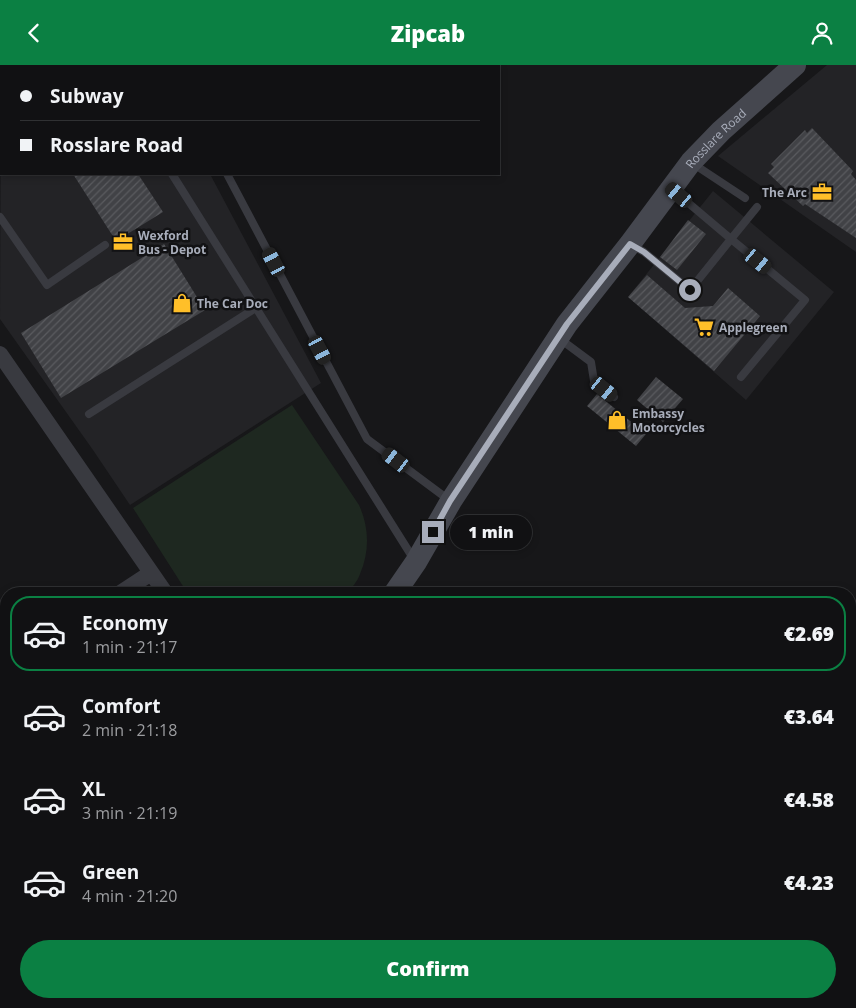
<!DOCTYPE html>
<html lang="en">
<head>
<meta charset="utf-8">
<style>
  :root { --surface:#111113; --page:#1e1f21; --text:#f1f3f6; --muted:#9c9da0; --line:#303133; --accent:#0b8043 }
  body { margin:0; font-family:"Open Sans",sans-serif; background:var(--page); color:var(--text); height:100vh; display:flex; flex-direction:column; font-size:19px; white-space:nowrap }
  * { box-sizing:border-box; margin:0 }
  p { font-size:16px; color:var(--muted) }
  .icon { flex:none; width:28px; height:28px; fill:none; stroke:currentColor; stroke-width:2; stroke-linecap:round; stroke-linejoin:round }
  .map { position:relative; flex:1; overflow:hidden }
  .panel { position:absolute; left:0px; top:522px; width:856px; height:421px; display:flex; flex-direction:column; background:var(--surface); border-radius:20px 20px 0 0; box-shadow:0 2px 8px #0003,0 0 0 1px var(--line) }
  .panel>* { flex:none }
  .guide { position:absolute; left:0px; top:0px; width:500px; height:110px; box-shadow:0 2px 8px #0003,0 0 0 1px var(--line); display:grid; align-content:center; height:110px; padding:0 20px; background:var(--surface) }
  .end { position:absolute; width:22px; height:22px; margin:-11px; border:6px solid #a8adba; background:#111; box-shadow:0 0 0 2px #111 }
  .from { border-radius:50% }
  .bubble { position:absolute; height:35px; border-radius:18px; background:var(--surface); box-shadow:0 2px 8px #0003,0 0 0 1px var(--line); font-size:16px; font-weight:800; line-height:35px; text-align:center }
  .car { position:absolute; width:15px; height:30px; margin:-15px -8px; border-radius:6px; box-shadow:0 0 4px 1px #0007; background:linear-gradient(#222 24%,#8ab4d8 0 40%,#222 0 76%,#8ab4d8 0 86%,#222 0) }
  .guide b { display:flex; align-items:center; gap:18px; height:48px; font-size:19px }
  .guide b+b { border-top:1px solid var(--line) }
  .guide i { width:12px; height:12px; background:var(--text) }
  ul { padding:9px 0 0; list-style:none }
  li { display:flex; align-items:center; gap:15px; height:75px; margin:0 10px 8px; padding:0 10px; border:2px solid transparent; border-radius:20px }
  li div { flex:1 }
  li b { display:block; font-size:19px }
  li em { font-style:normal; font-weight:800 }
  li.current { border-color:var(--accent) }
  li>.icon { width:45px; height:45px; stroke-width:1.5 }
  .action { display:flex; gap:10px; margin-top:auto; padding:10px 20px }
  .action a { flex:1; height:58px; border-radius:30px; background:var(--accent); color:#fff; font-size:20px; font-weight:800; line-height:58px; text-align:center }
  header { display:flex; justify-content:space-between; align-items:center; height:65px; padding:0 20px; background:var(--accent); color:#fff; font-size:22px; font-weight:800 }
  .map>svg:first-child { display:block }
  .built { fill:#232326 }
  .grass { fill:#1e2820 }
  .building { fill:url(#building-hatch) }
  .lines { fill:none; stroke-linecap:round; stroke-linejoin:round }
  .path { stroke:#3d3f45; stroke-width:3; stroke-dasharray:2.5 4; stroke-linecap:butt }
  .service { stroke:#393a40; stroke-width:8 }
  .minor { stroke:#393a40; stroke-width:16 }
  .secondary { stroke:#45474f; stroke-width:22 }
  .route { stroke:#a8adba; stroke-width:6 }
  .labels { text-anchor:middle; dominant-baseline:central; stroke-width:5; stroke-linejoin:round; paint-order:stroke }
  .street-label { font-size:12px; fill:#a8adba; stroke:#121214 }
  .poi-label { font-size:12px; font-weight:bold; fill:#a8adba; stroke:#121214; text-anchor:start }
</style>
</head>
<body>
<header><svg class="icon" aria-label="back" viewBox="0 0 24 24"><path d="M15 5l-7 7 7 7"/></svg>Zipcab<svg class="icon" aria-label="person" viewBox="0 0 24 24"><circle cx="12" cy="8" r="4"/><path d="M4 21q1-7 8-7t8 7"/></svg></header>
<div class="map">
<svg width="856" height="943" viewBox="0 0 856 943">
  <defs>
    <pattern id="building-hatch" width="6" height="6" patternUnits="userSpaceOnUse" patternTransform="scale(1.25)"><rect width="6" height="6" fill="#414246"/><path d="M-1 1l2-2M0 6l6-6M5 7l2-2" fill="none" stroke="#5a5b5f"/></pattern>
  </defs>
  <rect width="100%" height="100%" fill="#171719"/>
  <path class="built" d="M827 0H856V187L718 91Z
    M1 9V109H210L321 318 130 440 93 385 0 254Z
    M713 126 834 227 746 335 628 232Z
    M68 938H423L426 943H62Z"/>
  <path class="grass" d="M292 340 359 440C369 462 370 486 360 509 358 516 351 523 347 529H188L133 443Z"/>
  <path class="building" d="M812 63 853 106 851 109 856 115V173L805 139 803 141 768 108 774 102 771 99 805 65 807 68Z
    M73 109H138L163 147 116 176Z
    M688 155 706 169 677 205 660 192Z
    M164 179 205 245 61 333 21 268Z
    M647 210 685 243 713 241 728 223 760 251 714 306 628 232Z
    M656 312 683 334 663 357 637 335Z
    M597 329 646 369 636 381 587 341Z
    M0 633 6 642V757L0 761Z
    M850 760 856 767V834L850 839Z
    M852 906 856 911V943H853L849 938H850V907Z
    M198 938H219L213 943H200Z
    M802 938H825L829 943H806Z"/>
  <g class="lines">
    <path class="path" d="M0 841 6 850"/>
    <path class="service" d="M169 0 170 1
      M0 93 1 92
      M692 98 745 133
      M172 109 413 493
      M227 109 367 374 449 435
      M0 152 47 220 105 180
      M632 180 644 187 690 225 731 174 673 125
      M560 274 591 297 594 316 614 332
      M741 312 805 235 731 174 757 142
      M89 349 257 242"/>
    <path class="minor" d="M0 289 166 529
      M119 529 151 508
      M5 603 6 602
      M165 938V943"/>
    <g class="secondary">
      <path id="s1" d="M394 529 416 497 451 436 567 259 630 179 691 97 721 66 795 0"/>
      <path d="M37 943 43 938"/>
    </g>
  </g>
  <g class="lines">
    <path class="route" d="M433 467 450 436 567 259 630 179 644 187 690 225"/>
  </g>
  <defs>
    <symbol id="office-bare" viewBox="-9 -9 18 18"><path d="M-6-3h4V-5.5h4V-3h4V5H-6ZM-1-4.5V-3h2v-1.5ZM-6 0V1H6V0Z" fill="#ffbf29" stroke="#121214" stroke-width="2.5" paint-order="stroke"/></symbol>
    <symbol id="shop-bare" viewBox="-9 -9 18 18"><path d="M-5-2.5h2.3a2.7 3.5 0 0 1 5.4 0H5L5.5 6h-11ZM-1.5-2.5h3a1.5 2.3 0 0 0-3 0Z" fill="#ffbf29" stroke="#121214" stroke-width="2.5" paint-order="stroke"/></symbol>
    <symbol id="supermarket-bare" viewBox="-9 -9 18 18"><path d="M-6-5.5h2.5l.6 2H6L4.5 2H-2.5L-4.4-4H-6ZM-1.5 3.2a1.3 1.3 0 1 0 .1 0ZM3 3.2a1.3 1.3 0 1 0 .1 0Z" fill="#ffbf29" stroke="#121214" stroke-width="2.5" paint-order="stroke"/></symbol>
  </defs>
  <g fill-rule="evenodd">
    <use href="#office-bare" x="808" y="113" width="28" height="28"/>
    <use href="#office-bare" x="109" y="163" width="28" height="28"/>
    <use href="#shop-bare" x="168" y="224" width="28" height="28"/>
    <use href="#supermarket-bare" x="690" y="248" width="28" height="28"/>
    <use href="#shop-bare" x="603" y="341" width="28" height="28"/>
  </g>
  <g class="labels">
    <g class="street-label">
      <text stroke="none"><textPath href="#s1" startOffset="559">Rosslare Road</textPath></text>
    </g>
    <g class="poi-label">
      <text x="807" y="127" text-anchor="end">The Arc</text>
      <text x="138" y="170">Wexford<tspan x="138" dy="14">Bus - Depot</tspan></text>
      <text x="197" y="238">The Car Doc</text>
      <text x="719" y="262">Applegreen</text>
      <text x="632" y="348">Embassy<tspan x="632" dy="14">Motorcycles</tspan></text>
    </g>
  </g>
</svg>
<i class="end from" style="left:690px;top:225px"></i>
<i class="end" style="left:433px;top:467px"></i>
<div class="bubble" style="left:450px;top:450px;width:82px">1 min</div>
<i class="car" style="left:679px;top:130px;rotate:310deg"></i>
<i class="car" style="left:758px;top:196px;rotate:129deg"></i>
<i class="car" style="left:274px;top:197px;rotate:332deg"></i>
<i class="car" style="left:320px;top:285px;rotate:152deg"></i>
<i class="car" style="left:604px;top:324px;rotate:129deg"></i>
<i class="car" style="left:396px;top:395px;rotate:307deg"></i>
<div class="guide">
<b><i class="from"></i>Subway</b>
<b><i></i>Rosslare Road</b>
</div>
<section class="panel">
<ul>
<li class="current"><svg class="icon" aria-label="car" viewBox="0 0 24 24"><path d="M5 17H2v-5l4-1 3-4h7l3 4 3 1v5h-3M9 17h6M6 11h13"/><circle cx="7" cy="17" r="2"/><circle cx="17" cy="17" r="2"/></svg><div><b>Economy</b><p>1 min · 21:17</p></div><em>€2.69</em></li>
<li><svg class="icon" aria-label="car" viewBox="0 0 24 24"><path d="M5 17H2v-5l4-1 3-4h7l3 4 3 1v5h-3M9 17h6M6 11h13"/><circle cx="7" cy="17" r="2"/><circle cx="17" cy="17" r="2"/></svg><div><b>Comfort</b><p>2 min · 21:18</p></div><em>€3.64</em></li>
<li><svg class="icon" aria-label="car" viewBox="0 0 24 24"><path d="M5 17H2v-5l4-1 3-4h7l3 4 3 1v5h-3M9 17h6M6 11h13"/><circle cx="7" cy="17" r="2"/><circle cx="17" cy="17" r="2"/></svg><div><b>XL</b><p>3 min · 21:19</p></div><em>€4.58</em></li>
<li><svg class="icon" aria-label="car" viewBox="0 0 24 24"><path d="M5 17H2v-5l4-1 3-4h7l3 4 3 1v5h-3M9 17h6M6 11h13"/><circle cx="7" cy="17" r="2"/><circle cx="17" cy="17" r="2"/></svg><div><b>Green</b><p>4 min · 21:20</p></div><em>€4.23</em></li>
</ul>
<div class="action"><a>Confirm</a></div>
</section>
</div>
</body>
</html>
